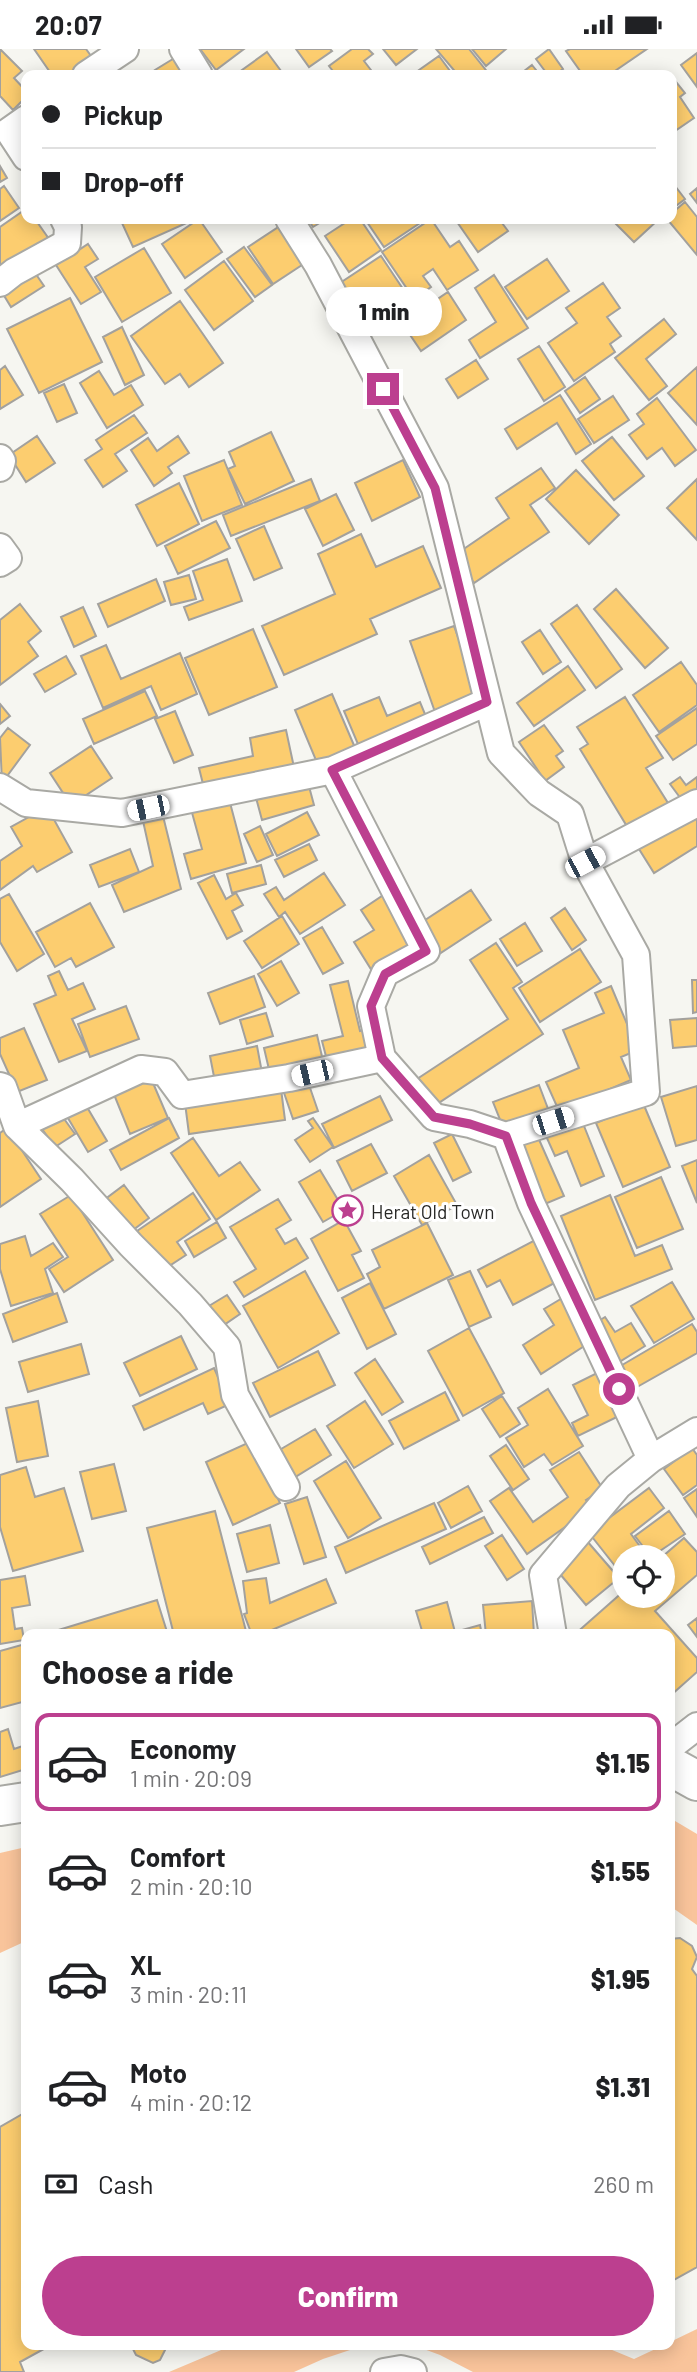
<!DOCTYPE html>
<html lang="en">
<head>
<meta charset="utf-8">
<style>
  :root { --surface:#fff; --page:#f6f6f6; --text:#202124; --muted:#757577; --line:#e0e0e0; --accent:#bc3f8f }
  body { margin:0; font-family:Barlow,sans-serif; background:var(--page); color:var(--text); height:100vh; display:flex; flex-direction:column; font-size:26px; white-space:nowrap }
  * { box-sizing:border-box; margin:0 }
  p { font-size:23px; color:var(--muted) }
  .icon { flex:none; width:38px; height:38px; fill:none; stroke:currentColor; stroke-width:2; stroke-linecap:round; stroke-linejoin:round }
  .map { position:relative; flex:1; overflow:hidden }
  .panel { position:absolute; left:21px; top:1580px; width:654px; height:721px; display:flex; flex-direction:column; background:var(--surface); border-radius:14px; box-shadow:0 4px 18px #0003 }
  .panel>* { flex:none }
  .hud { position:absolute; left:21px; top:21px; width:656px; height:154px; border-radius:14px; box-shadow:0 4px 18px #0003; display:grid; align-content:center; height:154px; padding:0 21px; background:var(--surface) }
  .buttons { position:absolute; left:612px; top:1496px; display:grid; gap:14px }
  .buttons a { display:grid; place-items:center; width:63px; height:63px; border-radius:50%; background:var(--surface); box-shadow:0 4px 18px #0003; font-size:35px }
  .end { position:absolute; width:32px; height:32px; margin:-16px; border:9px solid #bc3f8f; background:#fff; box-shadow:0 0 0 4px #fff }
  .from { border-radius:50% }
  .bubble { position:absolute; height:49px; border-radius:24px; background:var(--surface); box-shadow:0 4px 18px #0003; font-size:23px; font-weight:800; line-height:49px; text-align:center }
  .car { position:absolute; width:21px; height:42px; margin:-21px -10px; border-radius:9px; box-shadow:0 0 5px 2px #0007; background:linear-gradient(#fff 24%,#345 0 40%,#fff 0 76%,#345 0 86%,#fff 0) }
  .hud b { display:flex; align-items:center; gap:24px; height:66px; font-size:26px }
  .hud b+b { border-top:2px solid var(--line) }
  .hud i { width:18px; height:18px; background:var(--text) }
  ul { padding:0; list-style:none }
  li { display:flex; align-items:center; gap:21px; height:98px; margin:0 14px 10px; padding:0 7px; border:4px solid transparent; border-radius:14px }
  li div { flex:1 }
  li b { display:block; font-size:26px }
  li em { font-style:normal; font-weight:800 }
  li.current { border-color:var(--accent) }
  li>.icon { width:63px; height:63px; stroke-width:1.5 }
  h2 { padding:0 21px; font-size:32px; line-height:84px }
  .pay { display:flex; align-items:center; gap:18px; height:77px; padding:0 21px; font-size:26px }
  .pay p { margin-inline-start:auto }
  .cta { display:flex; gap:14px; margin-top:auto; padding:14px 21px }
  .cta a { flex:1; height:80px; border-radius:42px; background:var(--accent); color:#fff; font-size:28px; font-weight:800; line-height:80px; text-align:center }
  .status { display:flex; justify-content:space-between; align-items:center; height:49px; padding:0 35px; background:var(--surface); direction:ltr }
  .status svg { height:19px; fill:currentColor }
  .map>svg:first-child { display:block }
  .green { fill:#f9c49b }
  .building { fill:#fccd6f; stroke:#a3a19d; stroke-width:2 }
  .lines { fill:none; stroke-linecap:round; stroke-linejoin:round }
  .street-casing { stroke:#a9a9a4; stroke-width:30 }
  .secondary-casing { stroke:#a9a9a4; stroke-width:42 }
  .street { stroke:#fff; stroke-width:26 }
  .secondary { stroke:#fff; stroke-width:38 }
  .route { stroke:#bc3f8f; stroke-width:9 }
  .labels { text-anchor:middle; dominant-baseline:central; stroke-width:6; stroke-linejoin:round; paint-order:stroke }
  .poi-label { font-size:19px; fill:#282826; stroke:#fff; text-anchor:start }
</style>
</head>
<body>
<div class="status"><b>20:07</b><svg viewBox="0 0 49 12"><path d="M0 12V9h3v3zM5 12V6h3v6zM10 12V3h3v9zM15 12V0h3v12zM26 1h20v11H26zM47 4h2v5h-2z"/></svg></div>
<div class="map">
<svg width="697" height="2323" viewBox="0 0 697 2323">
  <rect width="100%" height="100%" fill="#f6f6f1"/>
  <path class="green" d="M670 1769 697 1785V1876L670 1857Z
    M26 1798V1892L0 1904V1804Z
    M697 2280V2323H473L440 2306 413 2296H600L634 2310 664 2296H670V2293Z
    M233 2296H380L362 2297 323 2310 294 2323H169Z"/>
  <path class="building" d="M0 0 22 22 14 29 26 42V48L13 61 0 47Z
    M34 0H86L96 14 79 26H52Z
    M200 0H244L216 21Z
    M296 0H330L332 2 309 18Z
    M352 0H368L373 5 364 12 374 25 336 26 329 17Z
    M383 0H417L396 16Z
    M436 0H469L489 25 458 26Z
    M472 0H506L486 17Z
    M549 0 563 20 554 26H548L536 10Z
    M570 0H647L609 26H583L566 2Z
    M267 3 284 26H235Z
    M697 4V38L681 16Z
    M181 5 194 26H159L155 21Z
    M439 7 453 26H412Z
    M532 16 540 26H519Z
    M672 28 685 44 680 48 694 69 672 84Z
    M0 117 7 129 0 133Z
    M672 133 685 150 672 160Z
    M4 137 19 159 0 172V140Z
    M697 139V154L690 145Z
    M685 153 697 168V206L667 170H672V164Z
    M26 160V170H35L49 190 0 224V178Z
    M131 170H190L191 172 133 198 122 174Z
    M199 170 222 203 185 229 162 195Z
    M308 170H326L313 178Z
    M351 170H360L381 201 349 223 325 187Z
    M365 170H417L420 174 384 198Z
    M431 170 450 198 459 192 478 221 447 241 433 220 423 227 431 238 414 250 382 203Z
    M455 170H499L508 182 478 203Z
    M619 170H659L634 193 615 174Z
    M280 177 305 214 273 235 248 198Z
    M88 195 98 210 85 218 101 243 81 255 56 216Z
    M244 198 272 236 255 248 227 210Z
    M144 199 171 244 122 273 95 228Z
    M381 207 413 255 372 282 340 234Z
    M547 210 569 242 527 270 505 238Z
    M224 212 253 252 214 281 185 241Z
    M31 218 44 237 11 258 0 240Z
    M494 226 528 279 480 309 469 291 496 273 475 239Z
    M603 234 620 259 607 268 621 287 610 295 615 303 574 332 548 294 577 274 566 259Z
    M448 243 466 271 421 302 402 274Z
    M70 249 102 313 39 344 7 280Z
    M180 252 223 314 189 338 180 325 165 335 131 287Z
    M664 270 676 285 646 310 667 337 649 351 615 309Z
    M122 278 144 326 125 336 103 288Z
    M539 297 565 338 544 352 518 310Z
    M476 311 488 330 458 349 446 330Z
    M5 317 23 346 0 360V321Z
    M697 318V376L668 344Z
    M99 322 114 346 131 336 143 356 107 379 80 334Z
    M585 328 600 350 580 364 565 342Z
    M64 335 77 364 57 373 44 344Z
    M560 346 591 395 576 405 557 374 517 400 505 380Z
    M613 347 629 371 594 394 578 370Z
    M657 349 696 401 675 417 662 399 647 410 629 386 644 375 637 365Z
    M134 366 147 384 115 405 127 422 103 438 85 411 102 400 96 391Z
    M271 383 294 432 245 455 228 420 235 417 229 403Z
    M37 387 55 414 26 433 9 406Z
    M178 387 189 404 168 418 172 424 154 437 131 401 148 389 157 402Z
    M612 388 644 427 614 451 582 412Z
    M224 411 242 456 202 472 184 427Z
    M403 411 420 448 372 472 355 434Z
    M541 419 555 439 530 456 549 483 474 534 455 506 509 469 496 449Z
    M576 421 619 466 589 495 546 450Z
    M311 430 320 452 231 487 223 466Z
    M697 430V491L667 459Z
    M179 434 199 475 157 497 136 456Z
    M336 445 354 481 323 497 305 460Z
    M216 472 230 499 178 525 165 497Z
    M264 477 282 519 254 531 236 490Z
    M361 485 376 518 423 497 441 539 370 570 377 585 284 626 262 577 335 545 318 505Z
    M227 510 242 552 189 571 184 558 203 551 193 522Z
    M189 526 196 550 171 556 164 533Z
    M156 530 165 552 108 578 98 555Z
    M616 540 668 599 645 619 594 560Z
    M20 555 41 582 28 593 38 607 0 636V571Z
    M577 556 622 620 596 639 551 575Z
    M83 558 96 587 74 598 61 568Z
    M454 577 479 647 435 663 410 592Z
    M253 580 277 638 209 666 185 609Z
    M540 581 561 613 543 625 522 593Z
    M106 596 121 630 180 604 197 645 161 661 151 637 103 659 81 607Z
    M66 607 76 625 45 643 34 625Z
    M681 613 697 636V656L659 683 633 646Z
    M568 617 585 641 534 677 517 654Z
    M145 642 157 667 94 695 83 670Z
    M332 645 356 701 318 716 295 661Z
    M379 648 387 667 420 653 427 670 360 700 344 662Z
    M625 648 663 709 646 719 668 754 628 779 580 700 588 695 577 678Z
    M0 655 10 667 0 675Z
    M697 659V695L673 711 656 687Z
    M175 662 193 706 174 714 155 670Z
    M544 676 563 702 556 707 564 718 545 732 519 693Z
    M8 679 30 696 2 734 0 689Z
    M286 681 295 723 205 743 199 719 253 707 250 689Z
    M91 697 112 729 71 756 50 724Z
    M680 728 686 736 697 728V745L684 754 670 735Z
    M307 730 314 756 262 771 255 745Z
    M229 750 246 814 191 830 184 805 202 800 191 760Z
    M47 758 72 803 37 823 33 817 0 841V812L22 797 11 778Z
    M307 763 319 786 277 807 266 785Z
    M697 764V797L654 824 639 800Z
    M163 767 181 840 124 863 112 836 153 817 143 772Z
    M260 777 273 806 257 813 244 785Z
    M309 795 317 811 284 828 275 811Z
    M130 800 139 823 99 838 90 816Z
    M261 816 266 835 232 844 227 825Z
    M324 824 345 856 300 885 285 863 279 868 264 845 276 838 284 851Z
    M214 826 226 850 236 844 243 856 232 862 242 882 227 890 198 834Z
    M471 841 491 871 436 907 416 877Z
    M9 845 44 905 17 922 0 893V850Z
    M385 845 418 897 374 925 354 893 374 881 361 861Z
    M90 854 114 898 76 918 71 909 55 918 36 883Z
    M565 859 586 891 572 901 551 869Z
    M282 867 299 895 262 919 244 892Z
    M525 874 542 902 517 917 500 890Z
    M322 878 343 914 323 925 303 889Z
    M496 894 522 933 513 939 543 985 431 1059 414 1032 508 970 470 911Z
    M580 900 601 933 540 973 519 939Z
    M281 912 299 944 277 957 258 925Z
    M59 922 68 941 83 934 95 960 72 970 87 1002 59 1013 34 955 56 946 48 927Z
    M254 927 265 958 220 975 208 944Z
    M692 931H697V963L693 964Z
    M348 932 360 982 368 980 374 1003 328 1015 322 992 343 987 330 936Z
    M611 937 638 1001 621 1008 631 1031 559 1062 546 1033 579 1019 563 981 604 964 595 944Z
    M126 957 139 990 90 1008 78 975Z
    M266 964 273 987 247 995 240 971Z
    M697 969V997L673 999 670 971Z
    M24 979 47 1031 17 1043 0 1005V989Z
    M317 986 324 1016 271 1029 264 999Z
    M257 997 263 1029 216 1038 210 1007Z
    M150 1027 168 1069 130 1085 113 1043Z
    M308 1033 318 1062 293 1070 283 1041Z
    M539 1036 550 1065 505 1083 493 1053Z
    M697 1037V1091L676 1097 661 1048Z
    M281 1040 285 1071 189 1085 185 1054Z
    M380 1047 392 1071 334 1099 322 1075Z
    M84 1053 107 1092 88 1103 65 1064Z
    M643 1054 670 1118 623 1138 596 1074Z
    M62 1067 75 1085 55 1098 42 1080Z
    M169 1069 179 1089 121 1121 110 1101Z
    M313 1069 333 1098 310 1113 295 1091 313 1079 308 1072Z
    M582 1072 604 1127 581 1137 567 1102 555 1107 546 1087Z
    M7 1079 41 1130 0 1158V1084Z
    M452 1085 471 1123 453 1132 434 1094Z
    M537 1086 564 1147 540 1157 514 1096Z
    M193 1089 219 1127 240 1113 260 1141 216 1171 171 1104Z
    M371 1095 387 1124 352 1142 337 1112Z
    M429 1106 457 1156 422 1176 394 1127Z
    M697 1111V1154L682 1117Z
    M320 1121 344 1161 323 1173 299 1133Z
    M661 1128 683 1180 637 1199 615 1148Z
    M124 1136 149 1169 129 1184 104 1151Z
    M193 1144 210 1170 177 1193 186 1206 163 1221 137 1182Z
    M71 1146 113 1211 64 1243 49 1220 68 1208 40 1165Z
    M610 1146 635 1207 662 1196 672 1220 595 1251 561 1167Z
    M278 1150 291 1171 276 1180 285 1195 296 1189 308 1209 244 1248 234 1233 256 1220 230 1178Z
    M344 1171 361 1202 352 1206 364 1229 338 1242 311 1190Z
    M217 1173 226 1189 194 1208 185 1192Z
    M427 1174 453 1226 384 1260 367 1225 380 1218 372 1201Z
    M25 1187 31 1207 53 1194 63 1208 45 1220 53 1244 11 1257 0 1220V1195Z
    M539 1189 562 1230 513 1256 500 1231 487 1238 478 1221Z
    M305 1222 339 1284 278 1319 243 1257Z
    M470 1222 491 1268 469 1278 448 1231Z
    M672 1233 694 1270 654 1294 631 1257Z
    M370 1234 396 1285 367 1300 342 1249Z
    M57 1244 67 1273 13 1293 3 1265Z
    M227 1246 240 1265 218 1280 204 1260Z
    M564 1248 592 1292 541 1325 523 1296 554 1276 544 1260Z
    M605 1268 615 1283 631 1274 645 1297 616 1315 592 1276Z
    M692 1275 697 1283V1304L630 1342 617 1319Z
    M469 1279 504 1344 463 1367 428 1302Z
    M181 1287 197 1320 140 1347 124 1314Z
    M81 1295 89 1325 28 1343 19 1313Z
    M318 1302 335 1336 270 1368 253 1334Z
    M375 1310 403 1353 382 1366 355 1324Z
    M214 1319 230 1355 208 1365 203 1354 144 1381 133 1357Z
    M599 1323 621 1366 578 1387 572 1374 588 1366 573 1336Z
    M548 1340 583 1397 552 1416 544 1405 524 1418 506 1389 528 1376 518 1359Z
    M445 1343 459 1371 404 1400 389 1372Z
    M502 1347 520 1375 500 1388 482 1360Z
    M38 1352 48 1407 17 1413 6 1359Z
    M365 1352 393 1395 354 1419 327 1377Z
    M315 1380 331 1406 292 1430 276 1403Z
    M252 1392 280 1454 233 1476 206 1413Z
    M506 1396 529 1430 513 1441 490 1407Z
    M692 1399 697 1406V1436L683 1446 664 1420Z
    M579 1403 603 1440 586 1451 592 1459 527 1505 490 1452 509 1439 533 1473 568 1448 550 1421Z
    M346 1412 381 1469 348 1489 314 1432Z
    M114 1415 126 1462 92 1470 80 1423Z
    M26 1418 35 1448 64 1439 83 1502 13 1522 0 1478V1426Z
    M468 1437 482 1462 451 1479 438 1454Z
    M649 1439 664 1459 631 1485 644 1503 637 1508H625V1518L619 1522 589 1484Z
    M697 1440V1468L684 1449Z
    M307 1448 326 1508 304 1515 285 1455Z
    M434 1454 446 1480 346 1524 335 1498Z
    M215 1462 247 1586H174L147 1479Z
    M669 1462 685 1485 651 1508 635 1487Z
    M484 1468 493 1484 430 1515 422 1498Z
    M270 1476 279 1514 247 1523 237 1485Z
    M502 1486 524 1520 507 1531 485 1497Z
    M684 1489 697 1503V1526L655 1562 697 1609V1623L670 1647V1586H574L625 1541V1547H663L662 1508Z
    M587 1492 619 1529 586 1556 555 1519Z
    M25 1527 30 1556 12 1559 15 1580 22 1579 24 1591 0 1595V1531Z
    M266 1529 270 1554 326 1530 336 1554 260 1586H252L244 1565 247 1564 243 1532Z
    M157 1551 168 1586H42Z
    M532 1552 534 1586H486L483 1556Z
    M447 1553 455 1583 480 1576 482 1586H420L423 1585 416 1562Z
    M697 1569V1588L688 1576Z
    M25 1595 26 1652 0 1659V1602Z
    M8 1680 14 1700 26 1696V1720L0 1728V1683Z
    M680 1889 692 1897 697 1908 692 1920 697 1927V2218L670 2233V1890Z
    M26 2063V2296H51L20 2313 24 2323H0V2078Z
    M131 2296H164L165 2301 160 2311 153 2314 136 2306Z"/>
  <g class="lines">
    <defs>
      <path id="street" d="M183 0 199 26
        M86 26 125 0
        M26 70 9 82 26 108
        M289 170 318 216 435 439 501 704 539 744 570 765 585 813 636 906 646 1043 506 1087
        M0 234 14 223 67 194 68 178 64 170
        M0 409 2 412 0 419
        M0 498 8 509 0 514
        M333 721 426 902 385 924 371 957 382 1009 434 1068 470 1075 506 1087 531 1154 651 1410
        M0 738 26 754 122 764 333 721 487 653
        M585 813 697 754
        M0 1037 3 1038 17 1077 72 1131 131 1196 190 1255 227 1298 235 1346 286 1438
        M17 1077 141 1020 165 1023 182 1046 289 1029 382 1009
        M553 1586 543 1526 618 1437 651 1410 697 1382
        M670 1698 697 1677
        M384 2323 401 2320 413 2323"/>
      <path id="secondary" d="M670 1717 697 1732
        M0 1757 26 1753"/>
    </defs>
    <use href="#street" class="street-casing"/>
    <use href="#secondary" class="secondary-casing"/>
    <use href="#street" class="street"/>
    <use href="#secondary" class="secondary"/>
  </g>
  <g class="lines">
    <path class="route" d="M383 340 435 439 487 653 332 721 426 902 385 925 371 957 382 1009 434 1068 470 1075 506 1087 531 1154 619 1340"/>
  </g>
  <defs>
    <symbol id="sight-ring" viewBox="-11 -11 22 22"><circle r="9.5" fill="#fff" stroke="#bc3f8f" stroke-width="1.5"/><path d="M0-6L1.8-2.2L6-1.7L2.9 1.2L3.7 5.4L0 3.3L-3.7 5.4L-2.9 1.2L-6-1.7L-1.8-2.2Z" fill="#bc3f8f"/></symbol>
  </defs>
  <g fill-rule="evenodd">
    <use href="#sight-ring" x="330" y="1144" width="35" height="35"/>
  </g>
  <g class="labels">
    <g class="poi-label">
      <text x="371" y="1162">Herat Old Town</text>
    </g>
  </g>
</svg>
<div class="buttons">
<a><svg class="icon" aria-label="locate" viewBox="0 0 24 24"><circle cx="12" cy="12" r="6"/><path d="M12 2v4M12 18v4M2 12h4M18 12h4"/></svg></a>
</div>
<i class="end from" style="left:619px;top:1340px"></i>
<i class="end" style="left:383px;top:340px"></i>
<div class="bubble" style="left:326px;top:238px;width:116px">1 min</div>
<i class="car" style="left:148px;top:759px;rotate:258deg"></i>
<i class="car" style="left:585px;top:813px;rotate:62deg"></i>
<i class="car" style="left:312px;top:1024px;rotate:257deg"></i>
<i class="car" style="left:553px;top:1072px;rotate:72deg"></i>
<div class="hud">
<b><i class="from"></i>Pickup</b>
<b><i></i>Drop-off</b>
</div>
<section class="panel">
<h2>Choose a ride</h2>
<ul>
<li class="current"><svg class="icon" aria-label="car" viewBox="0 0 24 24"><path d="M5 17H2v-5l4-1 3-4h7l3 4 3 1v5h-3M9 17h6M6 11h13"/><circle cx="7" cy="17" r="2"/><circle cx="17" cy="17" r="2"/></svg><div><b>Economy</b><p>1 min · 20:09</p></div><em>$1.15</em></li>
<li><svg class="icon" aria-label="car" viewBox="0 0 24 24"><path d="M5 17H2v-5l4-1 3-4h7l3 4 3 1v5h-3M9 17h6M6 11h13"/><circle cx="7" cy="17" r="2"/><circle cx="17" cy="17" r="2"/></svg><div><b>Comfort</b><p>2 min · 20:10</p></div><em>$1.55</em></li>
<li><svg class="icon" aria-label="car" viewBox="0 0 24 24"><path d="M5 17H2v-5l4-1 3-4h7l3 4 3 1v5h-3M9 17h6M6 11h13"/><circle cx="7" cy="17" r="2"/><circle cx="17" cy="17" r="2"/></svg><div><b>XL</b><p>3 min · 20:11</p></div><em>$1.95</em></li>
<li><svg class="icon" aria-label="car" viewBox="0 0 24 24"><path d="M5 17H2v-5l4-1 3-4h7l3 4 3 1v5h-3M9 17h6M6 11h13"/><circle cx="7" cy="17" r="2"/><circle cx="17" cy="17" r="2"/></svg><div><b>Moto</b><p>4 min · 20:12</p></div><em>$1.31</em></li>
</ul>
<div class="pay"><svg class="icon" aria-label="cash" viewBox="0 0 24 24"><path d="M3 7h18v10H3z"/><circle cx="12" cy="12" r="2"/></svg>Cash<p>260 m</p></div>
<div class="cta"><a>Confirm</a></div>
</section>
</div>
</body>
</html>
